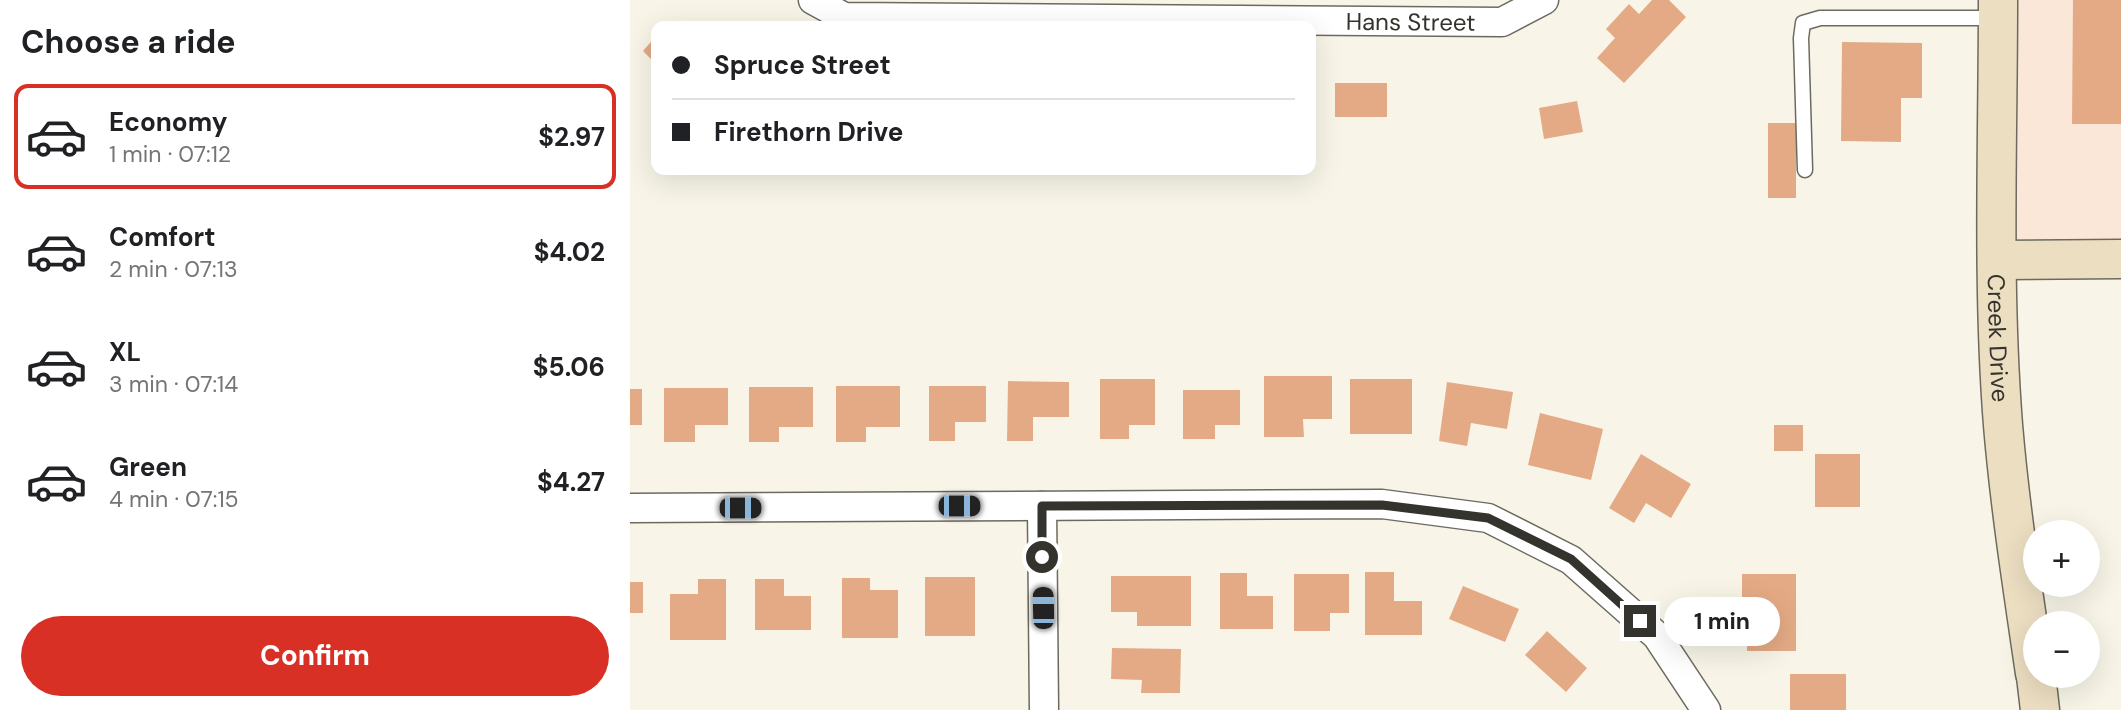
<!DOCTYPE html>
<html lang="en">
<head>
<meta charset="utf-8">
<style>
  :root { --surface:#fff; --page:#f6f6f6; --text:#202124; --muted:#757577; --line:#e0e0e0; --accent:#d93025 }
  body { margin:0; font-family:"DM Sans",sans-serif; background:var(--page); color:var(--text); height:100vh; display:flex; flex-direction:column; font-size:26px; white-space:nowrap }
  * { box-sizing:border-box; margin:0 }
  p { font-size:23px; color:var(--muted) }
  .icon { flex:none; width:38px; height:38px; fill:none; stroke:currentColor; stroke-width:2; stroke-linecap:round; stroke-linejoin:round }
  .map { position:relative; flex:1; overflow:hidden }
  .sheet { display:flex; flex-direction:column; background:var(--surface); width:630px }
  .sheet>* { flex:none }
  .top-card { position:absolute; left:21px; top:21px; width:665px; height:154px; border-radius:14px; box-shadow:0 7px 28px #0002; display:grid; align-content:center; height:154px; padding:0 21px; background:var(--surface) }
  .tools { position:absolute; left:1393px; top:520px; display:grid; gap:14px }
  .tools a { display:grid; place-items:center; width:77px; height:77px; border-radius:50%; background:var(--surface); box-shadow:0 7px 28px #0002; font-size:35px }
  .end { position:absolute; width:32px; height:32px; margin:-16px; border:9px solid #34332d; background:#fff; box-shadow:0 0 0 4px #fff }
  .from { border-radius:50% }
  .bubble { position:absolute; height:49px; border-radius:24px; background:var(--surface); box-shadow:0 7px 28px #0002; font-size:23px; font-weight:700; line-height:49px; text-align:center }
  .car { position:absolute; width:21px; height:42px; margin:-21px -10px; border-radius:9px; box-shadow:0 0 5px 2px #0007; background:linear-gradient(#222 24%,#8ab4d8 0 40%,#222 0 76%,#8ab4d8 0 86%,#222 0) }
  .top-card b { display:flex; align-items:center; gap:24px; height:66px; font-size:26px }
  .top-card b+b { border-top:2px solid var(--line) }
  .top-card i { width:18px; height:18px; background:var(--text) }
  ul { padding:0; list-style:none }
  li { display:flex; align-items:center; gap:21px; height:105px; margin:0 14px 10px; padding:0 7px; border:4px solid transparent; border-radius:14px }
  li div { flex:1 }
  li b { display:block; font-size:26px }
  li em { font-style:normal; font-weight:700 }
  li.active { border-color:var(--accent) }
  li>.icon { width:63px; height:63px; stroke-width:1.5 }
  h2 { padding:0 21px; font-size:32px; line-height:84px }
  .primary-button { display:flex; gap:14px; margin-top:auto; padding:14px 21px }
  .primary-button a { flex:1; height:80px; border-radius:42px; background:var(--accent); color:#fff; font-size:28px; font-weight:700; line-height:80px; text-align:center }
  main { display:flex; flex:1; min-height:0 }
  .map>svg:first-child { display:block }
  .commercial { fill:#fbe7d8 }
  .building { fill:#e4aa85 }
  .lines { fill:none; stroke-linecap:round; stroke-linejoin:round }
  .lane-casing { stroke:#6c6a5e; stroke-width:17 }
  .street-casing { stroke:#6c6a5e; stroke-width:31 }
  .secondary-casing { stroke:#6c6a5e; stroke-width:41 }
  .lane { stroke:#fff; stroke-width:14 }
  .street { stroke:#fff; stroke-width:28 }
  .secondary { stroke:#ecdec1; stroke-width:38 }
  .route { stroke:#34332d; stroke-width:9 }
  .labels { text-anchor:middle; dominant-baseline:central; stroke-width:5; stroke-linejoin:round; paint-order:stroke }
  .street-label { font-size:24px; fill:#34332d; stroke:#fff }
</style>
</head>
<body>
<main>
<section class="sheet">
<h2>Choose a ride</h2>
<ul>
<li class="active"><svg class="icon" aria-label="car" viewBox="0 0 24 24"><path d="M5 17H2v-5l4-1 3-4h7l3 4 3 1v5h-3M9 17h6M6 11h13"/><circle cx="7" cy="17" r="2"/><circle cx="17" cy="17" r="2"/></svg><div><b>Economy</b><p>1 min · 07:12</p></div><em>$2.97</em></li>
<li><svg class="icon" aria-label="car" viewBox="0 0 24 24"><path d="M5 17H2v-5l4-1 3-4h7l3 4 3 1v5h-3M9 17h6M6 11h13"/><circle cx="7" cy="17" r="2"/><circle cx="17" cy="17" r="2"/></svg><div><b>Comfort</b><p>2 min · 07:13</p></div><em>$4.02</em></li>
<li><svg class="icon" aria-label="car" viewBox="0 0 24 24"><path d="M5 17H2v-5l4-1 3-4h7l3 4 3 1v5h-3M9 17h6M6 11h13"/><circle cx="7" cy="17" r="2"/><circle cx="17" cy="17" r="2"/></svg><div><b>XL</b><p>3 min · 07:14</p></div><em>$5.06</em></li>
<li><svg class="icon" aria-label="car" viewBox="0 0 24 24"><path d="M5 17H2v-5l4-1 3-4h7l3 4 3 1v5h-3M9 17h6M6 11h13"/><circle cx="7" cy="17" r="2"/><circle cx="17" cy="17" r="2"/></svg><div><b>Green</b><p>4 min · 07:15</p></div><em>$4.27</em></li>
</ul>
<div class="primary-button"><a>Confirm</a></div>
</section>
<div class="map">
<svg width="1491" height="710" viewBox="0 0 1491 710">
  <rect width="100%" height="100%" fill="#f8f5e8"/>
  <path class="commercial" d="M1369 0H1491V265L1368 260Z"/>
  <path class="building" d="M1022 0H1039L1056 17 994 83 967 58 985 38 976 29 999 4 1009 14Z
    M1443 0H1491V124H1442Z
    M26 36V64L13 51Z
    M1212 42 1292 43V98H1271V142L1211 141Z
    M705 83H757V117H705Z
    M947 101 953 132 914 139 909 108Z
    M1138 123H1166V198H1138Z
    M634 376H702V419H673L674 437H634Z
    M470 379H525V425H499V439H470Z
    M720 379H782V434H720Z
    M378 381 439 382V417H403V441H377Z
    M817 382 883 392 877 429 841 423 837 446 809 441Z
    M206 386H270V427H236V442H206Z
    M299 386H356V422H325V441H299Z
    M119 387H183V427H149V442H119Z
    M34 388H98V425H65V442H34Z
    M0 389H12V425H0Z
    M553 390H610V425H585V439H553Z
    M910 413 973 429 961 480 898 465Z
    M1144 425H1173V451H1144Z
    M1011 454 1061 484 1041 518 1016 503 1004 523 979 508Z
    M1185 454H1230V507H1185Z
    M735 572H764V601H792V635H735Z
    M590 573H617V596H643V629H590Z
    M664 574H719V613H700V631H664Z
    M1112 574H1166V651H1117V638H1112Z
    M481 576H561V626H507V612H481Z
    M295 577H345V636H295Z
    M212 578H240V590H268V638H212Z
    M68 579H96V640H40V594H68Z
    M125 579H154V596H181V630H125Z
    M0 582H13V613H0Z
    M833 586 889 609 875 642 819 619Z
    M917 631 957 668 936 692 895 655Z
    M482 648 551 649 550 693H511L512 680 481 679Z
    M1160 674H1216V710H1160Z"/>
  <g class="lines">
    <defs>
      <path id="lane" d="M1175 170 1171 38 1173 23 1190 18H1367"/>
      <g id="street">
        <path id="s1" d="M183 0 214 17 872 22 914 0"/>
        <path d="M412 506 414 710"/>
        <path d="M0 508 752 504 858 518 941 560 1027 636 1076 710"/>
      </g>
      <g id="secondary">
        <path id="s2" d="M1368 0C1368 141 1362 284 1373 425 1380 508 1393 591 1405 673"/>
        <path d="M1368 260 1491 259"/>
        <path d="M1406 676 1410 710"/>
      </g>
    </defs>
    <use href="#lane" class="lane-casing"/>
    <use href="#street" class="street-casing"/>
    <use href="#secondary" class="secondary-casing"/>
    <use href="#lane" class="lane"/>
    <use href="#street" class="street"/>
    <use href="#secondary" class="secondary"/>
  </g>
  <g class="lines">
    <path class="route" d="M412 557V506L752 505 858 518 941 559 1010 621"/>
  </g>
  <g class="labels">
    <g class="street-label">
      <text stroke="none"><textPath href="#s1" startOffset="602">Hans Street</textPath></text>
      <text stroke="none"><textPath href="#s2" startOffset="338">Creek Drive</textPath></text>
    </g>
  </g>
</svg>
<div class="tools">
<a>+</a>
<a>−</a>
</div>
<i class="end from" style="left:412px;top:557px"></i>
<i class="end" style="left:1010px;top:621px"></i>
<div class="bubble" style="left:1034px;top:597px;width:116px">1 min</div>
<i class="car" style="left:329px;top:506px;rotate:90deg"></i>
<i class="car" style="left:110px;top:508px;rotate:90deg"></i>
<i class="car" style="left:413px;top:608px;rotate:359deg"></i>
<div class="top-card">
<b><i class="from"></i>Spruce Street</b>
<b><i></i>Firethorn Drive</b>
</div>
</div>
</main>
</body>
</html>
